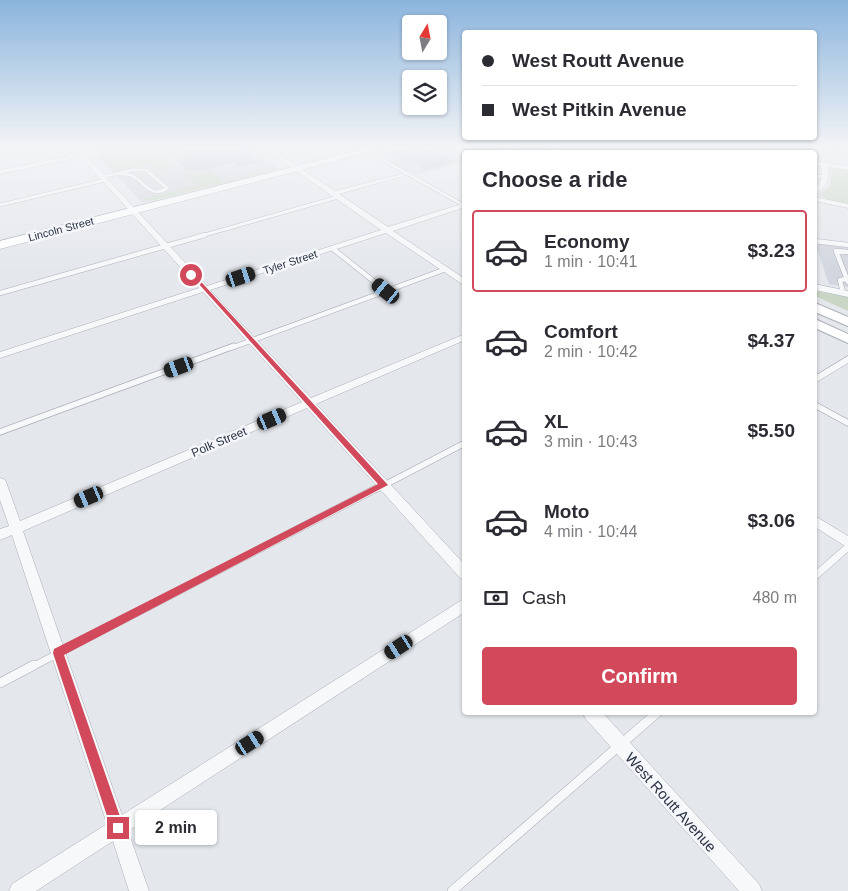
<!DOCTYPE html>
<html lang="en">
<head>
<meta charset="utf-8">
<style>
  :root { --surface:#fff; --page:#f7f7f7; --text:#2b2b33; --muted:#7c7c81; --line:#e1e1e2; --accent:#d1495b }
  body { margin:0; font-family:Arial,sans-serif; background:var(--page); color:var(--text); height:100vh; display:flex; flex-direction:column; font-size:19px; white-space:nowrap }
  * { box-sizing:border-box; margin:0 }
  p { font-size:16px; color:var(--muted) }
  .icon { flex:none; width:28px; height:28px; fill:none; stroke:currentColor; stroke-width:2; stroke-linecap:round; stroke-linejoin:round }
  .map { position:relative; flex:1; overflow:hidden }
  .drawer { position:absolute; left:462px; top:150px; width:355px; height:565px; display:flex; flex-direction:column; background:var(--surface); border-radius:5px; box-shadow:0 1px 4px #0004 }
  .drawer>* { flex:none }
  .hud { position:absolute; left:462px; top:30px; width:355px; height:110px; border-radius:5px; box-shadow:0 1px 4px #0004; display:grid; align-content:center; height:110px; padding:0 20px; background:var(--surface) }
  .needle { width:32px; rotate:10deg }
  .controls { position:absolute; left:402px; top:15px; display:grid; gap:10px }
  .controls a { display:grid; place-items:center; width:45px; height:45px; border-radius:5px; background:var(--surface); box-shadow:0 1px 4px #0004; font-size:25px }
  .end { position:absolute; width:22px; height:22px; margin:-11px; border:6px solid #d1495b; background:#fff; box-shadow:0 0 0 2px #fff }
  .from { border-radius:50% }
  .bubble { position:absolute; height:35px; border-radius:5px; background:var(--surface); box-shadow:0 1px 4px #0004; font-size:16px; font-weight:700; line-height:35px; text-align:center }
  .car { position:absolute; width:15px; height:30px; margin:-15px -8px; border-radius:6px; box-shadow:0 0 4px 1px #0007; background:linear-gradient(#222 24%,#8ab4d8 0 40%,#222 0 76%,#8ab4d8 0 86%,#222 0) }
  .hud b { display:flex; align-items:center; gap:18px; height:48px; font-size:19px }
  .hud b+b { border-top:1px solid var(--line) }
  .hud i { width:12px; height:12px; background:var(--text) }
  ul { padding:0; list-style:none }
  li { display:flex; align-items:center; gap:15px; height:82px; margin:0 10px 8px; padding:0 10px; border:2px solid transparent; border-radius:5px }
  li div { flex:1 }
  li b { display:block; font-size:19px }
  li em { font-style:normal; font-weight:700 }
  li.on { border-color:var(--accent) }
  li>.icon { width:45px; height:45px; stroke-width:1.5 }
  h2 { padding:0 20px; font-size:22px; line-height:60px }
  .pay { display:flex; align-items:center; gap:12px; height:55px; padding:0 20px; font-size:19px }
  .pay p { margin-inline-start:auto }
  .action { display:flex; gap:10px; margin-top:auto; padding:10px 20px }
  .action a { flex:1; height:58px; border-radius:5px; background:var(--accent); color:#fff; font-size:20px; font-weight:700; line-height:58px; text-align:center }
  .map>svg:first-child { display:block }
  .built { fill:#d2d6de }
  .green { fill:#c9d6c5 }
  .building { fill:#bbc0ca }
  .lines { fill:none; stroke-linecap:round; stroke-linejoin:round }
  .lane-far4-casing { stroke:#a9aeb7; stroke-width:4 }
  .lane-far3-casing { stroke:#a9aeb7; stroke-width:5.5 }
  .lane-far2-casing { stroke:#a9aeb7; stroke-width:7 }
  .lane-far1-casing { stroke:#a9aeb7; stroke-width:8 }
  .lane-casing { stroke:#a9aeb7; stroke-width:10 }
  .street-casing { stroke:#a9aeb7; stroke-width:1 }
  .secondary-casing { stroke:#a9aeb7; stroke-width:2 }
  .primary-casing { stroke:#a3abb8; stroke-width:1 }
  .lane-far4 { stroke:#f7f8fa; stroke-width:3 }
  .lane-far3 { stroke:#f7f8fa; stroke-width:4.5 }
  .lane-far2 { stroke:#f7f8fa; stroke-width:5.5 }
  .lane-far1 { stroke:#f7f8fa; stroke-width:7 }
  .lane { stroke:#f7f8fa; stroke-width:9 }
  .street { fill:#f7f8fa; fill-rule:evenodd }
  .secondary { fill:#fff; fill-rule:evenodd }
  .primary { fill:#fff; fill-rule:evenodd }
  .route { fill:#d1495b }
  .labels { text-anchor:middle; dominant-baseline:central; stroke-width:5; stroke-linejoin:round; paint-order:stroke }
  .far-street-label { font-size:11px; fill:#2b3445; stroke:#f4f6f9 }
  .street-label { font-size:12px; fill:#2b3445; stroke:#f4f6f9 }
  .near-street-label { font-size:15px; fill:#2b3445; stroke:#f4f6f9 }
</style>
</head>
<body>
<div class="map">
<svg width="848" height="891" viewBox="0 0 848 891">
  <rect width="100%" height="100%" fill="#e4e7ec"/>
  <path class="built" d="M132 147H249L280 169 143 203 96 155Z
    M409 147H439L465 161 416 175 404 169 399 171 373 156Z
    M491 147H558L536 152H503Z
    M815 243 848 246V287L829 284Z"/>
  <path class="green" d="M136 147H178L189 156 166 160 173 167 158 171 150 164 115 172 99 156Z
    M831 168 848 170V204L831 201 819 194 830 186 831 176 829 170Z
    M186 170 194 174 210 170 224 181 262 171 264 173 154 200H140L197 185 183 171Z
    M815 291 848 297V311L815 296Z"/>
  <path class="building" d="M178 147H236L257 162 238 167 233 163 196 172 193 169 188 170 176 160 189 156Z
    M403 149 412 153 429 149 456 162 426 170 410 161 404 163 386 153Z"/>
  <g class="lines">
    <defs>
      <path id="lane-far4" d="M360 147 465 206
        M511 147 524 152
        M822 147 848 151
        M815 176 826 177
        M102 177 132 170H146L167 188C152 199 145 183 133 176 128 173 122 174 117 174
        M0 205 105 180
        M201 236 338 197"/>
      <path id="lane-far3" d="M815 241 848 245
        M332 248 386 291
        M848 252 836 251 848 282
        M0 293 205 235
        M843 293 840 280 847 279
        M231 348 446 269"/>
      <path id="lane-far2" d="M815 405 848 423
        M0 432 234 346
        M377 489 465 443"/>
      <path id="lane-far1" d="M815 576 848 547
        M32 667 379 487"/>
      <path id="lane" d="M0 683 34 665
        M452 891 658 712"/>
      <path id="street" d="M72 147H78L83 153 109 147H121L86 156 207 286 381 230 262 147H269L335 191 410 172V174L339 194 388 227 465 203V207L393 231 465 279V286L386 233 210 290 311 398 465 334V340L316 404 465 565V580L460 578 307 408 23 531 122 815 465 598V612L128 831 149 891H129L113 841 36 891H9L12 884 107 824 12 535 0 540V529L9 526 0 500V478L4 479 6 482 20 521 302 402 203 292 0 358V352L199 288 81 157 0 174V170L78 154Z
        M636 147 746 149 749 151 747 152 636 151 544 152 565 148Z
        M815 161 848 166V170L828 167C830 179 827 188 815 193V188C823 181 823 175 821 166L815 165Z
        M815 197 848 204V208L815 201Z
        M815 284 848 291V297L815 290Z
        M848 356V363L815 383V376Z
        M815 516 848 536V548L815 527Z
        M583 712H602L759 884 762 891H739L585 718Z"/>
      <path id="secondary" d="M450 147H460L469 152 462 155Z
        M472 147H483L491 152H481Z
        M815 303 848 317V326L815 312Z
        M815 319 848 334V343L815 328Z"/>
      <path id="primary" d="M371 147H388L0 249V241Z"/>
    </defs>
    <use href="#lane-far4" class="lane-far4-casing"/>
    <use href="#lane-far3" class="lane-far3-casing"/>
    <use href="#lane-far2" class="lane-far2-casing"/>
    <use href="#lane-far1" class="lane-far1-casing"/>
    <use href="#lane" class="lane-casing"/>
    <use href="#street" class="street-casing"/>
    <use href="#secondary" class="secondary-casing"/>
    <use href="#primary" class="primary-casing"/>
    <use href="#lane-far4" class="lane-far4"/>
    <use href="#lane-far3" class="lane-far3"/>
    <use href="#lane-far2" class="lane-far2"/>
    <use href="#lane-far1" class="lane-far1"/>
    <use href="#lane" class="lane"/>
    <use href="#street" class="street"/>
    <use href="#secondary" class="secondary"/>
    <use href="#primary" class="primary"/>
  </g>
  <linearGradient id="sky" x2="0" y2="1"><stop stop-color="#8bb4dd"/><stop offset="0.54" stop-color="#f3f4f6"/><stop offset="1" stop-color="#f3f4f6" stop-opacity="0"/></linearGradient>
  <rect width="848" height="272" fill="url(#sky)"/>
  <path class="route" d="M189 273H193L388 485 64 655 124 828 122 832 118 834 113 832 111 828 53 653 54 649 378 484Z"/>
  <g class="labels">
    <g class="far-street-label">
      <text transform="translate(61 229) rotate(-15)">Lincoln Street</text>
      <text transform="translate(290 262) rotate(-18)">Tyler Street</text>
    </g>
    <g class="street-label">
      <text transform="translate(219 442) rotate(-23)">Polk Street</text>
    </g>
    <g class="near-street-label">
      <text transform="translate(671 802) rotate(48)">West Routt Avenue</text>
    </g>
  </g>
</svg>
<div class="controls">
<a><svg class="needle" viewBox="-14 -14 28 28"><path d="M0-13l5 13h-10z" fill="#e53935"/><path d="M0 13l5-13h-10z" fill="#7c7c81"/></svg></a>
<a><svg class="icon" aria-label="layers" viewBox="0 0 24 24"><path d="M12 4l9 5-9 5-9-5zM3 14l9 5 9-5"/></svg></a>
</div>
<i class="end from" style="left:191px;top:275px"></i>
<i class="end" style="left:118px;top:828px"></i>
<div class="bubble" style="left:135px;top:810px;width:82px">2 min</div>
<i class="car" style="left:241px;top:277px;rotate:72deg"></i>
<i class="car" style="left:386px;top:291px;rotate:309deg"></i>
<i class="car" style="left:179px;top:367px;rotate:250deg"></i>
<i class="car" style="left:272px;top:419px;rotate:67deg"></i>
<i class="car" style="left:89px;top:497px;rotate:247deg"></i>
<i class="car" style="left:399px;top:647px;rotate:237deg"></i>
<i class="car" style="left:250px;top:743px;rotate:57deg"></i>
<div class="hud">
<b><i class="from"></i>West Routt Avenue</b>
<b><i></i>West Pitkin Avenue</b>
</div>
<section class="drawer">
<h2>Choose a ride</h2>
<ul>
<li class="on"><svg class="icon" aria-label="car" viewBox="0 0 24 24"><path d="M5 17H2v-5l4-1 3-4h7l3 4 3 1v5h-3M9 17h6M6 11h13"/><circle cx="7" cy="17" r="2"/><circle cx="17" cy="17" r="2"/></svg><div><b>Economy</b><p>1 min · 10:41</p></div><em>$3.23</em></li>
<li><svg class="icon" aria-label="car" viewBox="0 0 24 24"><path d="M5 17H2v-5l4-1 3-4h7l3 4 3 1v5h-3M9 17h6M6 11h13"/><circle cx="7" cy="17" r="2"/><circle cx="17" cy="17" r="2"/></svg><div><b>Comfort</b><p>2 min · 10:42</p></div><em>$4.37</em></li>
<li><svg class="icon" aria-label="car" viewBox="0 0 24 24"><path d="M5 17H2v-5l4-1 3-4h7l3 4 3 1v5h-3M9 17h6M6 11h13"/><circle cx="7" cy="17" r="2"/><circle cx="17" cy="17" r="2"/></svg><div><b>XL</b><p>3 min · 10:43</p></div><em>$5.50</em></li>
<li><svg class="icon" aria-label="car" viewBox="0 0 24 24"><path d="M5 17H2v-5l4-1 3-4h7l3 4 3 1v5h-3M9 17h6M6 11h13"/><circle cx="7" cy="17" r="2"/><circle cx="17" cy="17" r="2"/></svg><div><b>Moto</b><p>4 min · 10:44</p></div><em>$3.06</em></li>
</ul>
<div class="pay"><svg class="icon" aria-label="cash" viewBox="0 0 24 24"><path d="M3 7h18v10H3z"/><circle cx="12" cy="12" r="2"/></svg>Cash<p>480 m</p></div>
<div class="action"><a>Confirm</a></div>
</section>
</div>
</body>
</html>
